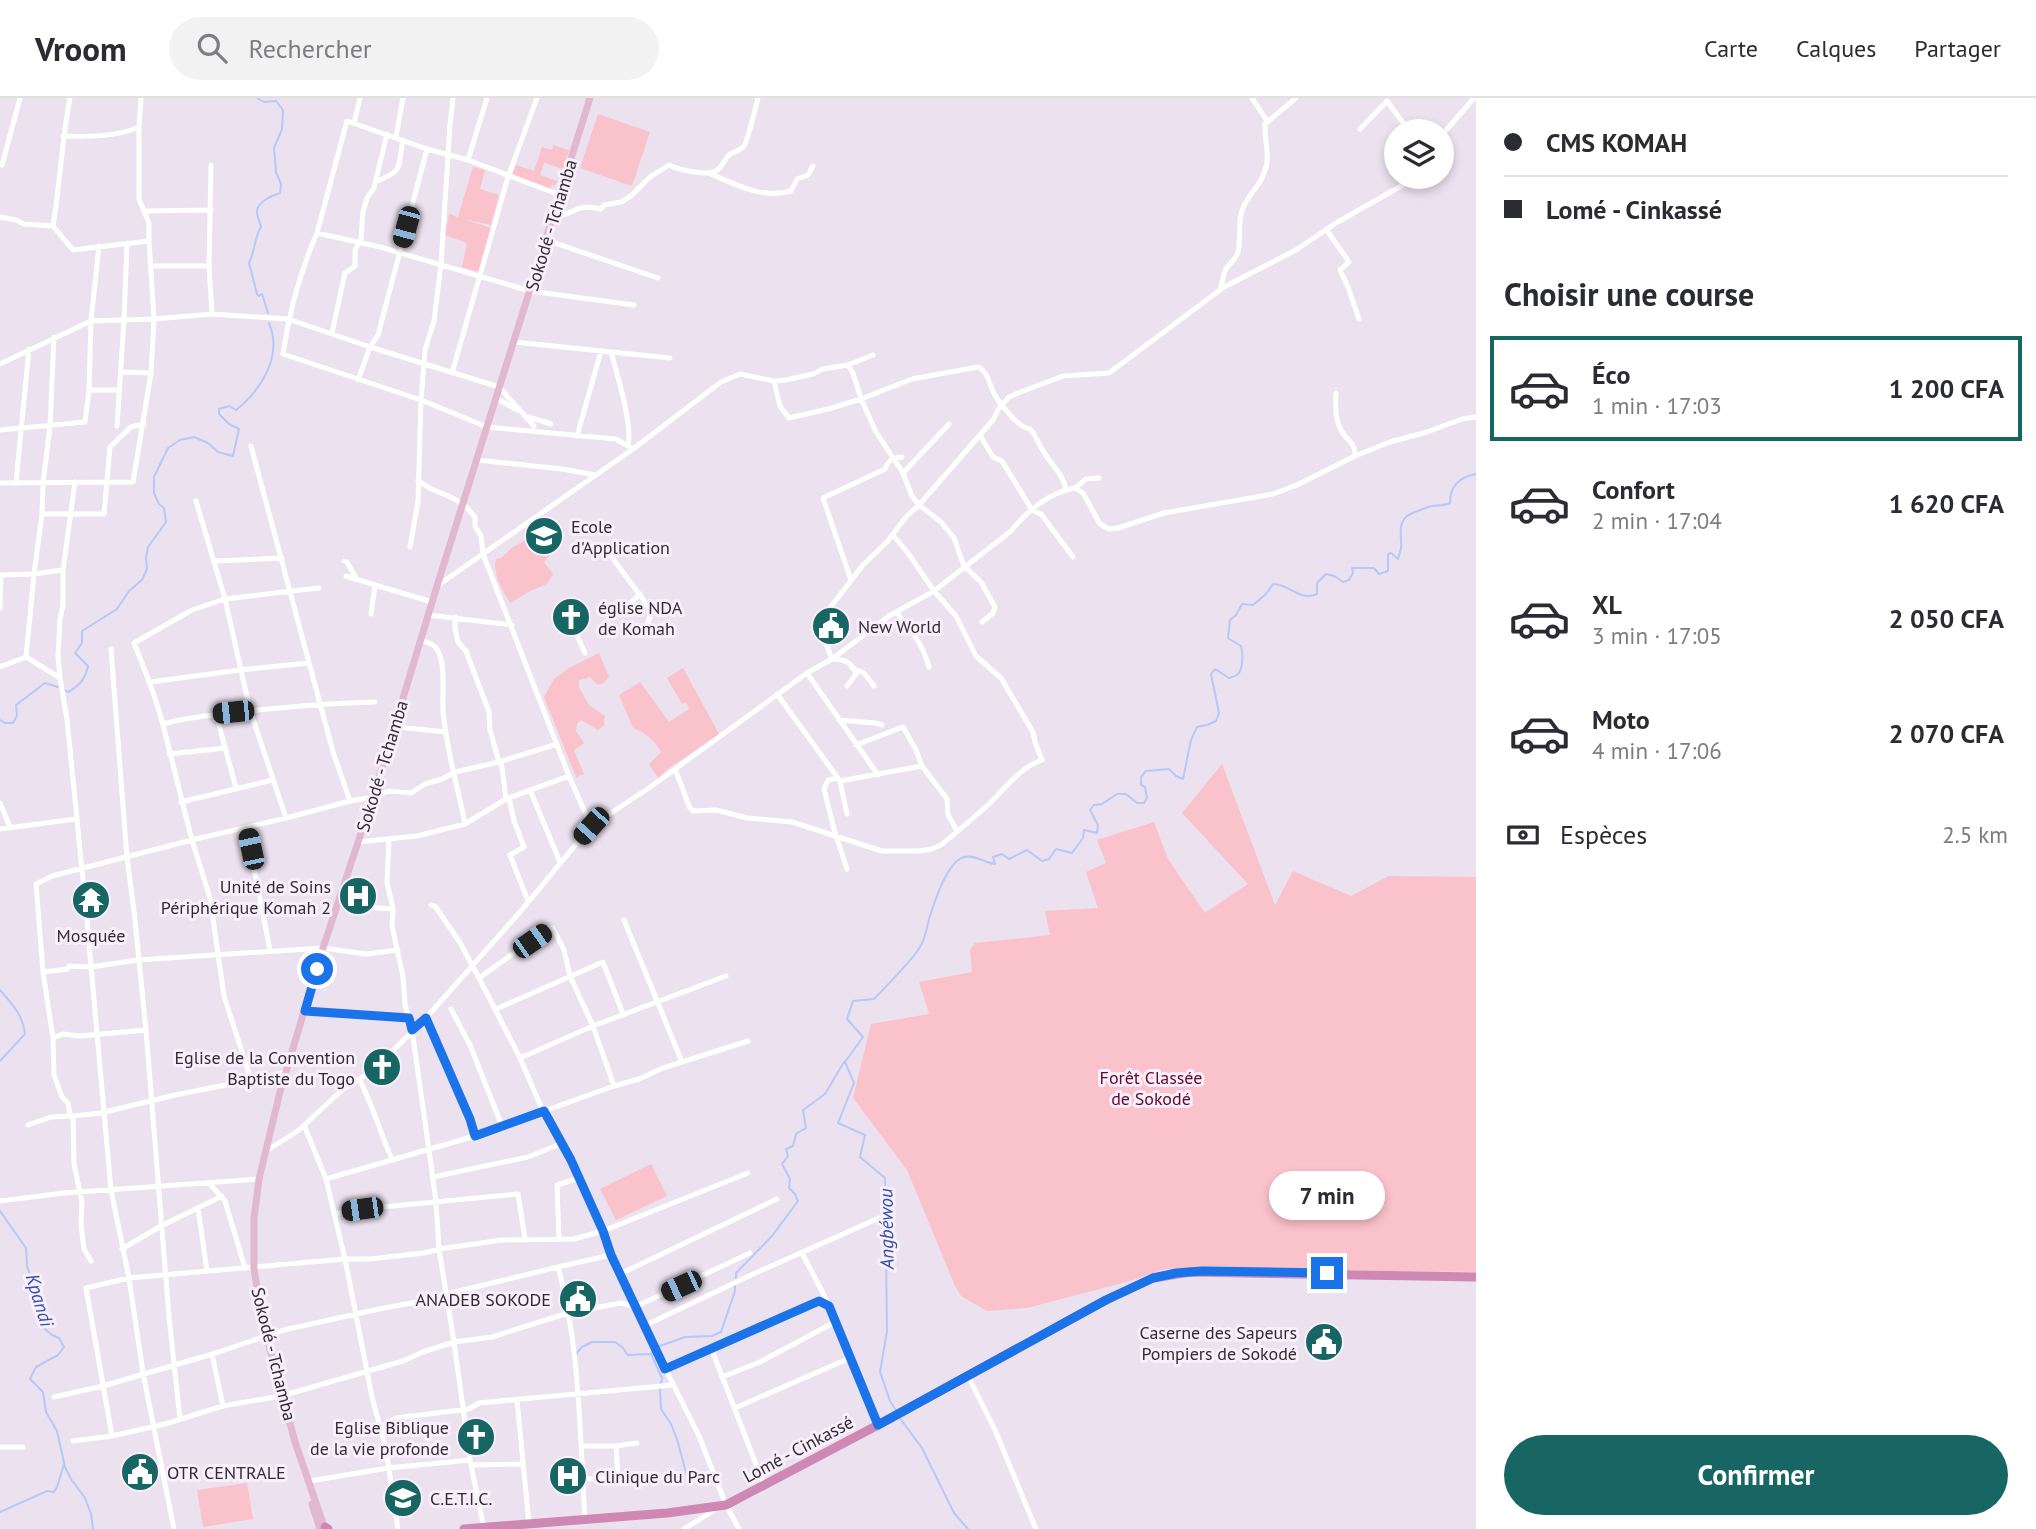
<!DOCTYPE html>
<html lang="fr">
<head>
<meta charset="utf-8">
<style>
  :root { --surface:#fff; --page:#f2f2f3; --text:#2b2b33; --muted:#7c7c81; --line:#e1e1e2; --accent:#186663 }
  body { margin:0; font-family:"PT Sans",sans-serif; background:var(--page); color:var(--text); height:100vh; display:flex; flex-direction:column; font-size:26px; white-space:nowrap }
  * { box-sizing:border-box; margin:0 }
  p { font-size:23px; color:var(--muted) }
  .icon { flex:none; width:38px; height:38px; fill:none; stroke:currentColor; stroke-width:2; stroke-linecap:round; stroke-linejoin:round }
  .map { position:relative; flex:1; overflow:hidden }
  .details { display:flex; flex-direction:column; background:var(--surface); width:560px }
  .details>* { flex:none }
  .guide { display:grid; align-content:center; height:154px; padding:0 28px; background:var(--surface) }
  .tools { position:absolute; left:1384px; top:21px; display:grid; gap:14px }
  .tools a { display:grid; place-items:center; width:70px; height:70px; border-radius:50%; background:var(--surface); box-shadow:0 4px 10px #0003; font-size:35px }
  .end { position:absolute; width:32px; height:32px; margin:-16px; border:9px solid #1a73e8; background:#fff; box-shadow:0 0 0 4px #fff }
  .from { border-radius:50% }
  .bubble { position:absolute; height:49px; border-radius:24px; background:var(--surface); box-shadow:0 4px 10px #0003; font-size:23px; font-weight:800; line-height:49px; text-align:center }
  .car { position:absolute; width:21px; height:42px; margin:-21px -10px; border-radius:9px; box-shadow:0 0 5px 2px #0007; background:linear-gradient(#222 24%,#8ab4d8 0 40%,#222 0 76%,#8ab4d8 0 86%,#222 0) }
  .guide b { display:flex; align-items:center; gap:24px; height:66px; font-size:26px }
  .guide b+b { border-top:2px solid var(--line) }
  .guide i { width:18px; height:18px; background:var(--text) }
  ul { padding:0; list-style:none }
  li { display:flex; align-items:center; gap:21px; height:105px; margin:0 14px 10px; padding:0 14px; border:4px solid transparent; border-radius:0px }
  li div { flex:1 }
  li b { display:block; font-size:26px }
  li em { font-style:normal; font-weight:800 }
  li.on { border-color:var(--accent) }
  li>.icon { width:63px; height:63px; stroke-width:1.5 }
  h2 { padding:0 28px; font-size:32px; line-height:84px }
  .pay { display:flex; align-items:center; gap:18px; height:77px; padding:0 28px; font-size:26px }
  .pay p { margin-inline-start:auto }
  .cta { display:flex; gap:14px; margin-top:auto; padding:14px 28px }
  .cta a { flex:1; height:80px; border-radius:42px; background:var(--accent); color:#fff; font-size:28px; font-weight:800; line-height:80px; text-align:center }
  header { display:flex; align-items:center; gap:42px; box-sizing:border-box; height:98px; padding:0 35px; background:var(--surface); border-bottom:2px solid var(--line) }
  header strong { font-size:33px }
  nav { display:flex; gap:38px; margin-inline-start:auto; font-size:24px }
  .search { width:490px; height:63px; background:var(--page); display:flex; align-items:center; gap:18px; box-sizing:border-box; padding:0 24px; border-radius:38px; color:var(--muted); font-size:26px }
  main { display:flex; flex:1; min-height:0 }
  .map>svg:first-child { display:block }
  .green { fill:#fac2ca }
  .lines { fill:none; stroke-linecap:round; stroke-linejoin:round }
  .stream { stroke:#b5c9f8; stroke-width:2 }
  .minor { stroke:#fff; stroke-width:5 }
  .major { stroke:#e2b8d1; stroke-width:7 }
  .highway { stroke:#cf88b3; stroke-width:9 }
  .route { stroke:#1a73e8; stroke-width:9 }
  .labels { text-anchor:middle; dominant-baseline:central; stroke-width:6; stroke-linejoin:round; paint-order:stroke }
  .street-label { font-size:18px; fill:#302c32; stroke:#f9effc }
  .poi-label { font-size:18px; fill:#302c32; stroke:#f9effc; text-anchor:start }
  .park-label { font-size:18px; fill:#600a26; stroke:#f9effc }
  .water-label { font-size:19px; font-style:italic; fill:#324da6; stroke:#f9effc }
</style>
</head>
<body>
<header>
<strong>Vroom</strong>
<div class="search"><svg class="icon" aria-label="search" viewBox="0 0 24 24"><circle cx="10" cy="10" r="6"/><path d="M15 15l6 6"/></svg>Rechercher</div>
<nav><a>Carte</a><a>Calques</a><a>Partager</a></nav>
</header>
<main>
<div class="map">
<svg width="1476" height="1431" viewBox="0 0 1476 1431">
  <rect width="100%" height="100%" fill="#ece1ef"/>
  <path class="green" d="M598 16 650 34 632 88 580 70Z
    M553 47 569 52 563 71 544 65 540 77 557 83 555 88 552 87 550 92 512 78 516 67 534 73 542 49 552 52Z
    M473 69 485 72 480 91 499 97 491 127 464 121 491 130 479 174 462 169 467 145 445 137 449 116 458 119Z
    M535 437 550 457 544 464 553 476 547 486 530 493 510 505C503 492 492 476 496 461L501 460 513 449Z
    M599 555 609 579 604 585 598 587 590 579 579 582V589L589 607 605 618 604 628 598 632 581 622 577 626 576 633 584 645 574 652 584 676 576 679 544 599 554 581 569 570Z
    M683 570 719 636 669 670 658 680 649 666 661 654C654 642 647 635 633 630L619 597 640 584 669 624 689 611 686 604 682 606 667 580Z
    M1222 666 1275 807 1293 773 1351 798 1389 778 1476 779V1174L1183 1170 1165 1171 1130 1183 1027 1210 987 1213 961 1198 955 1188 907 1072 853 1000 871 926 929 916 919 884 972 874 970 852 975 845 1050 837 1045 813 1098 810 1086 774 1106 765 1097 742 1154 724 1168 761 1205 815 1248 786 1182 715Z
    M651 1066 667 1098 616 1122 600 1091Z
    M247 1385 253 1421 203 1429 197 1392Z"/>
  <g class="lines">
    <path class="stream" d="M257 0 264 4 276 3 283 12 282 31 274 50 276 74 281 86 280 95C272 98 260 102 257 112 256 117 260 124 261 129 254 140 255 154 249 165L257 196 259 198 262 196 268 215
      M63 591 68 594C79 588 85 582 88 568L75 555 82 545V533L117 511 129 493 142 482 147 471 146 460 148 449 166 424 164 410 159 406 154 395V379L168 350 180 342 194 339 208 345 218 354 233 358 239 331 229 326 219 316V311L229 308 236 312C261 292 283 258 269 225
      M0 622 5 625H13L17 618 16 607 45 585 58 589
      M0 892C12 906 23 917 25 936L0 963
      M0 1113 26 1150 27 1168 33 1185 35 1199 44 1206 45 1231 52 1237 59 1240 64 1249 58 1257 36 1269 30 1281 43 1294 46 1314 57 1333 65 1369 71 1381 85 1400 91 1416 93 1431
      M736 1180V1175L772 1138 798 1103 795 1096 789 1090 790 1081 782 1066 788 1058 786 1051 793 1048 796 1036 806 1030 803 1012 825 996 844 964
      M657 1249 685 1239 712 1238 721 1234 735 1193V1186
      M653 1253 651 1256 662 1280 661 1285
      M576 1256 582 1249 592 1244H615L622 1249 628 1257 651 1256
      M660 1291 661 1311 671 1326 677 1341 688 1382
      M897 1314 890 1303 880 1274 887 1233 885 1080 860 1059 865 1037 838 1025 854 985 845 964 863 939 847 921 853 903 874 901C887 887 911 864 920 849 926 840 927 827 930 818 935 802 948 763 964 759 974 756 985 765 995 766L993 759 1002 756 1009 761 1027 752 1042 763 1049 761 1056 751 1072 755 1083 740 1084 732 1097 735 1098 727 1090 712 1094 707 1102 706 1117 696H1126L1137 705H1144L1147 700 1145 689 1141 687V679L1146 673 1169 671 1176 678 1183 681 1191 642 1197 629 1207 627 1216 623 1219 615 1211 576 1215 571 1229 580C1233 579 1237 578 1239 575 1243 569 1243 554 1241 548L1228 540 1230 522 1236 517 1242 506 1253 507 1266 496 1273 486C1290 486 1300 504 1317 496V485L1326 476 1334 478 1343 484 1349 482 1353 475 1352 470H1374L1379 476 1388 473V456L1391 455 1398 461C1399 458 1400 454 1401 450 1402 439 1397 427 1407 418 1412 414 1422 412 1428 409 1435 406 1442 409 1450 405 1450 388 1459 379 1476 376
      M899 1319 922 1350 954 1415 968 1431
      M0 1414 47 1393 54 1394 57 1389 64 1366"/>
    <path class="minor" d="M141 0 139 29V101L149 125V143
      M1252 0 1267 23
      M354 25 360 0
      M1360 31 1387 3 1409 33
      M1442 37 1474 0
      M63 38C88 39 116 39 139 29
      M396 39 403 0
      M468 62 487 0
      M0 67H2L20 0
      M211 67 209 168 212 216
      M711 76C736 87 763 101 791 93L797 81 808 77 813 68
      M375 84C405 72 397 71 403 42
      M145 113 211 112
      M554 118C574 119 573 104 601 111L604 107 621 104 631 98 650 79 669 67C679 72 706 78 716 73 723 69 724 61 730 56 734 54 741 52 744 48 748 41 756 9 758 0
      M0 119 16 122 24 126 53 128 73 152 149 143 154 221 151 275 133 384 0 385
      M53 128C60 85 62 42 70 0
      M1326 131 1349 164 1340 172 1348 189 1359 221
      M317 135 347 23 427 51 468 62 560 97
      M546 142 658 180
      M152 168H209
      M1220 192C1222 186 1223 177 1226 171 1230 164 1236 162 1238 154 1242 138 1236 121 1245 106 1253 90 1261 88 1266 69 1270 58 1264 40 1265 26L1296 0
      M332 235 344 179 345 175 355 168V152L361 141 363 114 367 100 374 90 387 36
      M514 244 670 260
      M611 254C617 276 633 327 628 348
      M0 266 91 223 99 148
      M848 267 853 275 861 301 876 334 903 375 912 398 919 407 941 424 954 440 964 468 981 484 995 509 993 515 982 524
      M121 274 151 275
      M452 275 508 79 537 0
      M358 282 370 249 378 237 427 51
      M774 283 780 308 789 320 828 311 861 301 912 281 978 269C988 274 988 282 992 291 997 303 1018 330 1030 331 1037 338 1039 348 1045 356 1053 368 1063 377 1066 391
      M89 292H119
      M496 300 517 312
      M529 319 551 326
      M117 328 124 222 127 145
      M0 332 85 324 89 292 91 223 154 221 212 216 288 221 370 249 499 289 534 328
      M980 337 993 359 1002 363 1032 412 1041 416 1073 459
      M577 338 601 253
      M251 348 333 654 350 703
      M633 351 616 341 487 329 421 302 283 256C289 214 300 174 317 135L380 149 530 193 634 207
      M1355 358 1390 344 1427 334 1462 321 1476 319
      M477 362 562 371 595 377
      M903 375 949 326
      M418 382C429 393 446 395 458 403 465 407 470 413 475 419V428L481 438 483 456 569 678 591 728
      M16 385 29 251
      M1075 390 1086 381 1099 380
      M196 403 225 501 250 612 286 720
      M42 416H104L110 349 131 329 144 326
      M410 449 418 404 421 302 425 252 434 223 441 166 450 27 453 0
      M608 454 648 508 651 515 648 525
      M214 463 282 460
      M344 463 347 464 356 480
      M0 477 34 476 63 472
      M346 478 375 487
      M851 482 823 400 885 371C888 362 893 360 902 359
      M437 488 633 351 721 284 740 276 774 283 786 282 813 276 823 271 848 267 873 257
      M319 490 225 501 192 512 134 545C145 572 156 599 163 627 173 665 182 704 192 742L286 720 350 703 373 699 389 693 411 695 425 686 442 681 455 674 499 664 557 646
      M0 510 1 477
      M896 514C911 532 923 546 929 569
      M371 516 375 487 432 504
      M618 516 640 496
      M428 517 512 527
      M455 519V530L458 544 466 553 489 614 490 632 499 664
      M573 529 585 555
      M420 542C428 545 434 545 438 553 446 568 442 596 443 613 446 651 458 689 465 726
      M111 551 127 760 134 813 146 932 169 1219 180 1321
      M26 559 60 580 67 621 86 812 111 1092 129 1180 143 1275 174 1431
      M26 559 34 476 42 416 43 385 50 329 54 239
      M0 569 26 559
      M852 570 864 575 874 588
      M807 575 878 677
      M60 580 58 558 60 521 63 507V472L75 384
      M150 584 240 572 309 565
      M847 588 856 576C853 565 843 561 832 561L820 530 822 520 863 467 887 444 906 419 919 407 993 322 999 310 1009 299 1018 295 1063 278 1109 275 1224 189 1296 152 1336 125 1417 79
      M777 596 840 683 922 668
      M216 616 236 690
      M839 622 875 625 882 627
      M163 626C188 619 213 617 239 614 284 609 329 605 375 604
      M398 629 446 634
      M856 647 903 629 916 652 922 668 947 701 948 717 957 733
      M169 656 226 650
      M501 663 506 701
      M675 671 690 710 693 713 716 712 747 720 792 724 882 753H919L932 751 941 747C958 733 975 719 991 704 1006 689 1021 669 1042 662L1035 644 1033 634 1001 580 976 558 956 518 934 493 908 455 893 437
      M838 680 828 682 824 691 834 731 847 771
      M840 683 847 716
      M530 692 560 764
      M509 700 514 723 524 749 510 757 528 803
      M181 704 273 682
      M0 705 10 729
      M246 730 270 852
      M0 731 76 721
      M389 742 387 784 393 811 392 828 403 879 405 906 412 932 429 1052 436 1104 439 1151 454 1244 470 1362 484 1431
      M358 744 417 738 465 726 506 701 569 678
      M338 804 351 808 393 811
      M431 807 435 808 459 843 479 880 520 960 543 1013 563 1045 603 1133 611 1157 651 1242 699 1338 726 1407 739 1431
      M624 822 682 964
      M43 874 68 871 69 868 91 869 138 862 323 850 366 856 398 852
      M479 880 549 830H553L564 852 570 878 593 928 614 988
      M451 911 470 947 502 1028
      M496 911 603 864 623 916
      M305 913 409 920
      M426 920 475 1038
      M53 940 63 936 80 938 146 932
      M520 960 593 928 726 878
      M359 981C373 1007 380 1035 392 1061
      M70 1016 68 1005 62 999 54 977 53 940 43 874 36 786 52 778 192 742 210 800 224 898 251 982 286 974
      M73 1018 101 1015 175 997 251 982
      M28 1027 51 1019 73 1018 74 1066 82 1104 81 1126 84 1151 91 1163
      M304 1027 326 1081 345 1161 372 1299 386 1351 398 1431
      M266 1053 299 1032 341 993 373 972 426 920 520 814 591 728 649 690 807 575 832 561 889 518 934 493 1011 433C1027 413 1050 394 1075 390L1083 395 1100 426 1109 431 1118 430 1164 415 1273 396 1297 387 1355 358C1356 346 1348 343 1342 334 1335 323 1335 307 1336 295
      M433 1079 528 1059 563 1045
      M326 1081 475 1038 614 988 639 981 663 970 748 943
      M209 1085 225 1103 245 1170
      M0 1103 64 1095 259 1081
      M198 1110 207 1173
      M334 1116 362 1111 518 1096 525 1141
      M559 1141 557 1087 579 1080
      M122 1151 161 1128 222 1098
      M802 1155 824 1197 878 1327
      M620 1176 777 1101
      M644 1228 749 1178 879 1120
      M712 1252 764 1387
      M212 1256 223 1308
      M665 1271 819 1203 829 1208
      M968 1278 995 1332 1036 1431
      M722 1279 760 1264 835 1224
      M54 1299 103 1288 216 1255 284 1232 379 1211 438 1200 447 1196 558 1169
      M517 1302 529 1426
      M735 1310 850 1260
      M382 1332 384 1327 396 1320 469 1311 479 1305 673 1287
      M112 1338 86 1190 129 1180 345 1161H370L424 1155 439 1151 502 1142 574 1141 603 1133 748 1075
      M73 1343 112 1338 165 1326 223 1308 281 1298 403 1263 423 1254 454 1244 492 1239 568 1215 621 1205 635 1209 750 1155
      M581 1348H616L637 1345
      M0 1349H23
      M471 1367 523 1366
      M583 1381 618 1380 616 1348
      M310 1383 388 1370 470 1362
      M585 1422C580 1340 580 1248 558 1169L611 1157
      M684 1431 716 1411"/>
    <path class="major" d="M312 1406 320 1431
      M325 1431 295 1344 261 1218 254 1170V1120L259 1081 280 994 323 850 373 699 437 488 590 0"/>
    <path class="highway" d="M325 1429 328 1431
      M464 1431 667 1415 726 1407 878 1327 1106 1202 1153 1180 1190 1174 1476 1179"/>
  </g>
  <g class="lines">
    <path class="route" d="M317 871 305 913 409 920 412 932 426 920 470 1021 475 1038 544 1013 571 1062 603 1133 611 1157 665 1271 819 1203 829 1208 878 1327 1106 1202 1153 1180 1176 1175 1202 1173 1327 1175"/>
  </g>
  <defs>
    <symbol id="university-disc" viewBox="-11 -11 22 22"><circle r="9.5" fill="#186663" stroke="#f9effc"/><path d="M0-5L7-2L0 1L-7-2ZM-4 1L0 2.5L4 1V4Q0 6-4 4Z" fill="#fff"/></symbol>
    <symbol id="church-disc" viewBox="-11 -11 22 22"><circle r="9.5" fill="#186663" stroke="#f9effc"/><path d="M-1.2-6h2.4v3.5h3.3v2.4h-3.3V6h-2.4V-.1h-3.3v-2.4h3.3Z" fill="#fff"/></symbol>
    <symbol id="civic-disc" viewBox="-11 -11 22 22"><circle r="9.5" fill="#186663" stroke="#f9effc"/><path d="M-.6-6.5H3V-4.5H.6V-3L4-1V1h2V6H-6V1h2V-1L-.6-3ZM-1.2 2.5V6h2.4V2.5Z" fill="#fff"/></symbol>
    <symbol id="hospital-disc" viewBox="-11 -11 22 22"><circle r="9.5" fill="#186663" stroke="#f9effc"/><path d="M-5-5h3v3.5h4V-5h3V5h-3V1.5h-4V5h-3Z" fill="#fff"/></symbol>
    <symbol id="temple-disc" viewBox="-11 -11 22 22"><circle r="9.5" fill="#186663" stroke="#f9effc"/><path d="M0-6L5-2H3V0L6.5 2.5H4V6H1.5V3h-3V6H-4V2.5H-6.5L-3 0V-2H-5Z" fill="#fff"/></symbol>
  </defs>
  <g fill-rule="evenodd">
    <use href="#university-disc" x="522" y="416" width="44" height="44"/>
    <use href="#church-disc" x="549" y="497" width="44" height="44"/>
    <use href="#civic-disc" x="809" y="506" width="44" height="44"/>
    <use href="#hospital-disc" x="336" y="776" width="44" height="44"/>
    <use href="#temple-disc" x="69" y="780" width="44" height="44"/>
    <use href="#church-disc" x="360" y="947" width="44" height="44"/>
    <use href="#civic-disc" x="556" y="1179" width="44" height="44"/>
    <use href="#civic-disc" x="1302" y="1222" width="44" height="44"/>
    <use href="#church-disc" x="454" y="1317" width="44" height="44"/>
    <use href="#civic-disc" x="118" y="1352" width="44" height="44"/>
    <use href="#hospital-disc" x="546" y="1356" width="44" height="44"/>
    <use href="#university-disc" x="381" y="1378" width="44" height="44"/>
  </g>
  <g class="labels">
    <g class="street-label">
      <text transform="translate(551 127) rotate(-73)">Sokodé - Tchamba</text>
      <text transform="translate(382 668) rotate(-73)">Sokodé - Tchamba</text>
      <text transform="translate(274 1256) rotate(76)">Sokodé - Tchamba</text>
      <text transform="translate(798 1351) rotate(-28)">Lomé - Cinkassé</text>
    </g>
    <g class="poi-label">
      <text x="571" y="428">Ecole<tspan x="571" dy="21">d'Application</tspan></text>
      <text x="598" y="509">église NDA<tspan x="598" dy="21">de Komah</tspan></text>
      <text x="858" y="528">New World</text>
      <text x="331" y="788" text-anchor="end">Unité de Soins<tspan x="331" dy="21">Périphérique Komah 2</tspan></text>
      <text x="91" y="837" text-anchor="middle">Mosquée</text>
      <text x="355" y="959" text-anchor="end">Eglise de la Convention<tspan x="355" dy="21">Baptiste du Togo</tspan></text>
      <text x="551" y="1201" text-anchor="end">ANADEB SOKODE</text>
      <text x="1297" y="1234" text-anchor="end">Caserne des Sapeurs<tspan x="1297" dy="21">Pompiers de Sokodé</tspan></text>
      <text x="449" y="1329" text-anchor="end">Eglise Biblique<tspan x="449" dy="21">de la vie profonde</tspan></text>
      <text x="167" y="1374">OTR CENTRALE</text>
      <text x="595" y="1378">Clinique du Parc</text>
      <text x="430" y="1400">C.E.T.I.C.</text>
    </g>
    <g class="park-label">
      <text x="1151" y="979">Forêt Classée<tspan x="1151" dy="21">de Sokodé</tspan></text>
    </g>
    <g class="water-label">
      <text transform="translate(886 1131) rotate(-91)">Angbéwou</text>
      <text transform="translate(40 1202) rotate(73)">Kpandi</text>
    </g>
  </g>
</svg>
<div class="tools">
<a><svg class="icon" aria-label="layers" viewBox="0 0 24 24"><path d="M12 4l9 5-9 5-9-5zM3 14l9 5 9-5"/></svg></a>
</div>
<i class="end from" style="left:317px;top:871px"></i>
<i class="end" style="left:1327px;top:1175px"></i>
<div class="bubble" style="left:1269px;top:1073px;width:116px">7 min</div>
<i class="car" style="left:406px;top:129px;rotate:195deg"></i>
<i class="car" style="left:233px;top:614px;rotate:264deg"></i>
<i class="car" style="left:591px;top:728px;rotate:222deg"></i>
<i class="car" style="left:251px;top:751px;rotate:348deg"></i>
<i class="car" style="left:532px;top:843px;rotate:55deg"></i>
<i class="car" style="left:362px;top:1111px;rotate:262deg"></i>
<i class="car" style="left:681px;top:1188px;rotate:245deg"></i>
</div>
<section class="details">
<div class="guide">
<b><i class="from"></i>CMS KOMAH</b>
<b><i></i>Lomé - Cinkassé</b>
</div>
<h2>Choisir une course</h2>
<ul>
<li class="on"><svg class="icon" aria-label="car" viewBox="0 0 24 24"><path d="M5 17H2v-5l4-1 3-4h7l3 4 3 1v5h-3M9 17h6M6 11h13"/><circle cx="7" cy="17" r="2"/><circle cx="17" cy="17" r="2"/></svg><div><b>Éco</b><p>1 min · 17:03</p></div><em>1 200 CFA</em></li>
<li><svg class="icon" aria-label="car" viewBox="0 0 24 24"><path d="M5 17H2v-5l4-1 3-4h7l3 4 3 1v5h-3M9 17h6M6 11h13"/><circle cx="7" cy="17" r="2"/><circle cx="17" cy="17" r="2"/></svg><div><b>Confort</b><p>2 min · 17:04</p></div><em>1 620 CFA</em></li>
<li><svg class="icon" aria-label="car" viewBox="0 0 24 24"><path d="M5 17H2v-5l4-1 3-4h7l3 4 3 1v5h-3M9 17h6M6 11h13"/><circle cx="7" cy="17" r="2"/><circle cx="17" cy="17" r="2"/></svg><div><b>XL</b><p>3 min · 17:05</p></div><em>2 050 CFA</em></li>
<li><svg class="icon" aria-label="car" viewBox="0 0 24 24"><path d="M5 17H2v-5l4-1 3-4h7l3 4 3 1v5h-3M9 17h6M6 11h13"/><circle cx="7" cy="17" r="2"/><circle cx="17" cy="17" r="2"/></svg><div><b>Moto</b><p>4 min · 17:06</p></div><em>2 070 CFA</em></li>
</ul>
<div class="pay"><svg class="icon" aria-label="cash" viewBox="0 0 24 24"><path d="M3 7h18v10H3z"/><circle cx="12" cy="12" r="2"/></svg>Espèces<p>2.5 km</p></div>
<div class="cta"><a>Confirmer</a></div>
</section>
</main>
</body>
</html>
